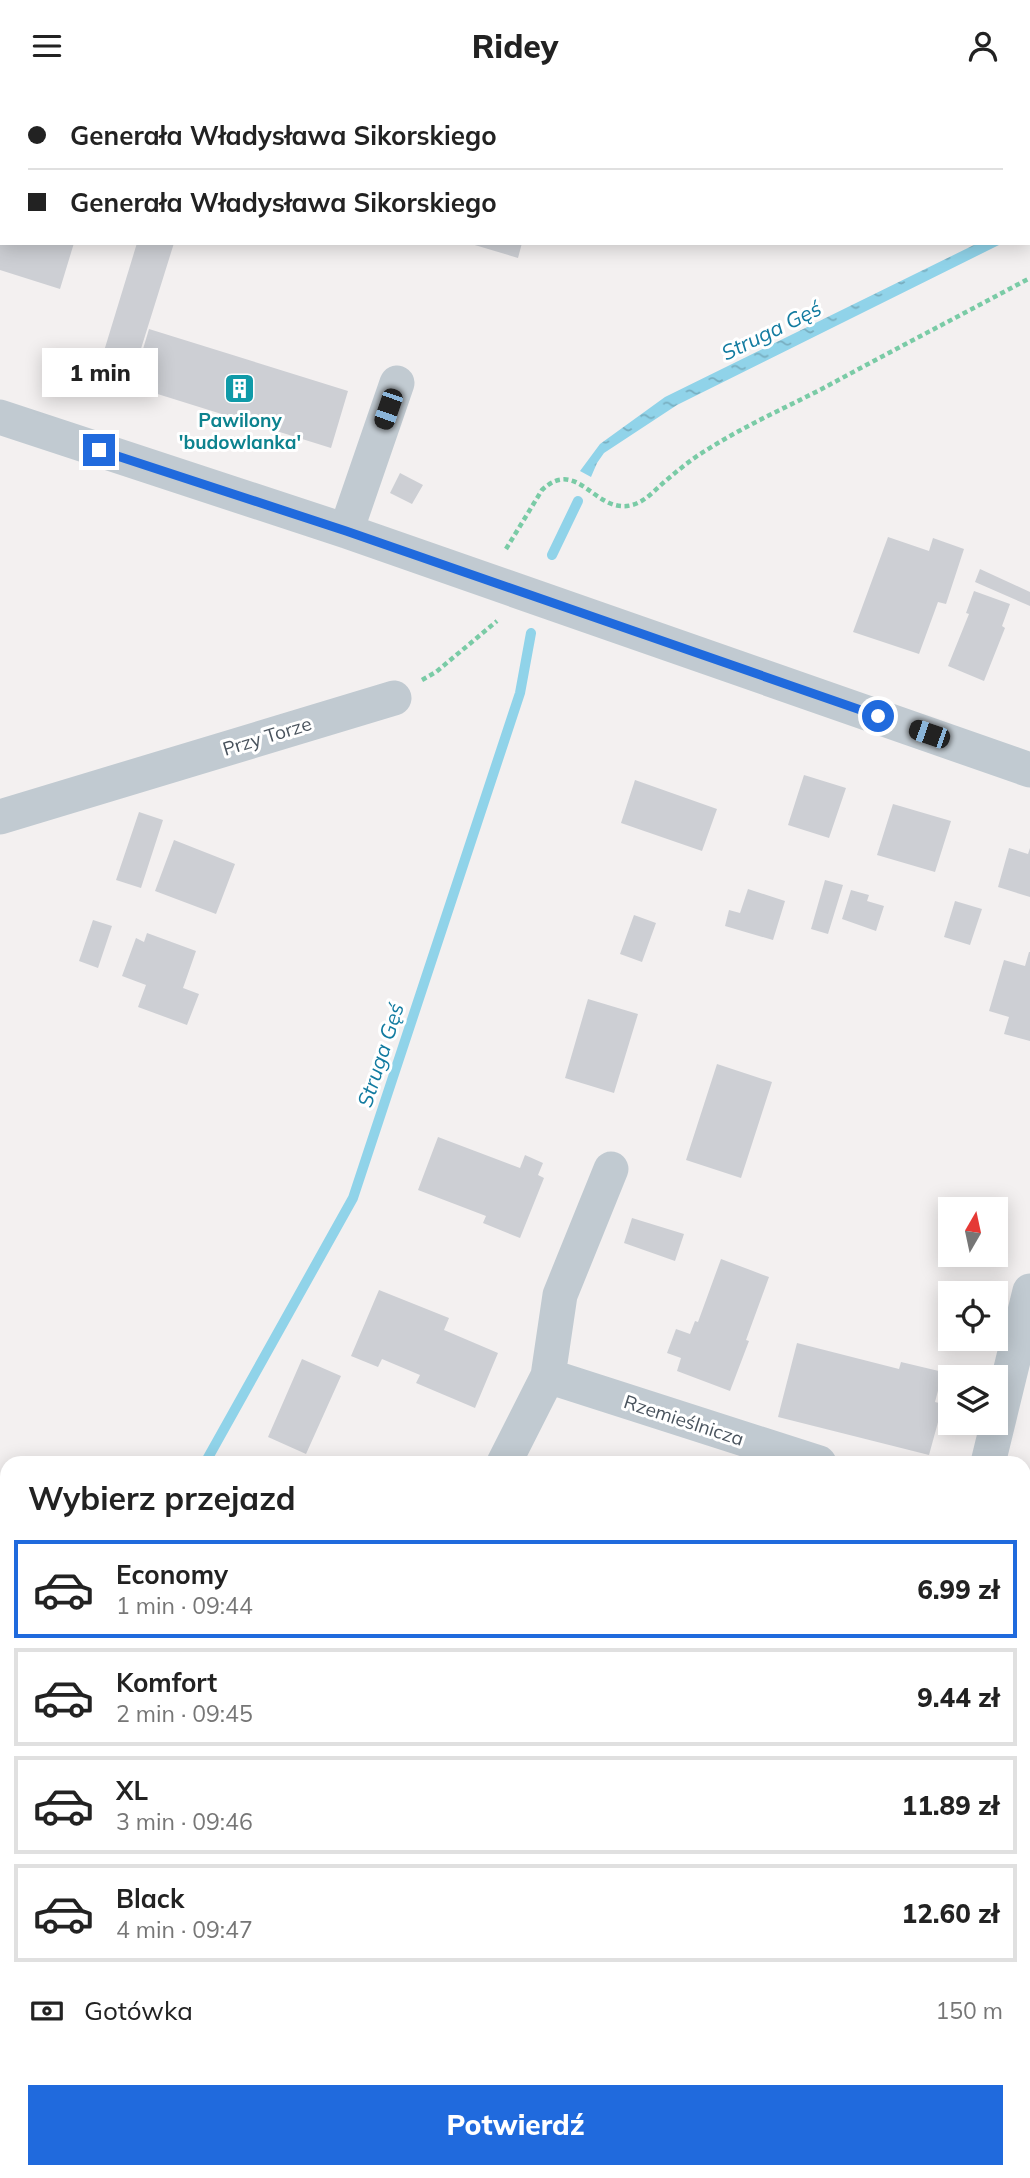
<!DOCTYPE html>
<html lang="pl">
<head>
<meta charset="utf-8">
<style>
  :root { --surface:#fff; --page:#f6f6f6; --text:#222; --muted:#767676; --line:#e0e0e0; --accent:#206add }
  body { margin:0; font-family:Mulish,sans-serif; background:var(--page); color:var(--text); height:100vh; display:flex; flex-direction:column; font-size:26px; white-space:nowrap }
  * { box-sizing:border-box; margin:0 }
  p { font-size:23px; color:var(--muted) }
  .icon { flex:none; width:38px; height:38px; fill:none; stroke:currentColor; stroke-width:2; stroke-linecap:round; stroke-linejoin:round }
  .map { position:relative; flex:1; overflow:hidden }
  .details { position:absolute; left:0px; top:1365px; width:1031px; height:723px; display:flex; flex-direction:column; background:var(--surface); border-radius:21px 21px 0 0; box-shadow:0 4px 18px #0003 }
  .details>* { flex:none }
  .hud { position:absolute; left:0px; top:0px; width:1031px; height:154px; box-shadow:0 4px 18px #0003; display:grid; align-content:center; height:154px; padding:0 28px; background:var(--surface) }
  .needle { width:46px; rotate:9deg }
  .tools { position:absolute; left:938px; top:1106px; display:grid; gap:14px }
  .tools a { display:grid; place-items:center; width:70px; height:70px; border-radius:0px; background:var(--surface); box-shadow:0 4px 18px #0003; font-size:35px }
  .end { position:absolute; width:32px; height:32px; margin:-16px; border:9px solid #206add; background:#fff; box-shadow:0 0 0 4px #fff }
  .from { border-radius:50% }
  .bubble { position:absolute; height:49px; border-radius:0px; background:var(--surface); box-shadow:0 4px 18px #0003; font-size:23px; font-weight:800; line-height:49px; text-align:center }
  .car { position:absolute; width:21px; height:42px; margin:-21px -10px; border-radius:9px; box-shadow:0 0 5px 2px #0007; background:linear-gradient(#222 24%,#8ab4d8 0 40%,#222 0 76%,#8ab4d8 0 86%,#222 0) }
  .hud b { display:flex; align-items:center; gap:24px; height:66px; font-size:26px }
  .hud b+b { border-top:2px solid var(--line) }
  .hud i { width:18px; height:18px; background:var(--text) }
  ul { padding:0; list-style:none }
  li { display:flex; align-items:center; gap:21px; height:98px; margin:0 14px 10px; padding:0 14px; border:4px solid var(--line); border-radius:0px }
  li div { flex:1 }
  li b { display:block; font-size:26px }
  li em { font-style:normal; font-weight:800 }
  li.active { border-color:var(--accent) }
  li>.icon { width:63px; height:63px; stroke-width:1.5 }
  h2 { padding:0 28px; font-size:32px; line-height:84px }
  .pay { display:flex; align-items:center; gap:18px; height:77px; padding:0 28px; font-size:26px }
  .pay p { margin-inline-start:auto }
  .cta { display:flex; gap:14px; margin-top:auto; padding:14px 28px }
  .cta a { flex:1; height:80px; border-radius:0px; background:var(--accent); color:#fff; font-size:28px; font-weight:800; line-height:80px; text-align:center }
  header { display:flex; justify-content:space-between; align-items:center; height:91px; padding:0 28px; background:var(--surface); font-size:32px; font-weight:800 }
  .map>svg:first-child { display:block }
  .water { fill:url(#water-ripples) }
  .lines { fill:none; stroke-linecap:round; stroke-linejoin:round }
  .stream { stroke:#90d3e9; stroke-width:10 }
  .building { fill:#cdcfd4 }
  .path { stroke:#7acba6; stroke-width:4.5; stroke-dasharray:5 3.5; stroke-linecap:butt }
  .minor { stroke:#c1cad1; stroke-width:35 }
  .route { stroke:#206add; stroke-width:9 }
  .labels { text-anchor:middle; dominant-baseline:central; stroke-width:6; stroke-linejoin:round; paint-order:stroke }
  .culture-label { font-size:19px; font-weight:bold; fill:#0d838f; stroke:#fff }
  .street-label { font-size:19px; fill:#49535d; stroke:#fff }
  .water-label { font-size:21px; font-style:italic; fill:#127ba0; stroke:#fff }
</style>
</head>
<body>
<header><svg class="icon" aria-label="menu" viewBox="0 0 24 24"><path d="M4 6h16M4 12h16M4 18h16"/></svg>Ridey<svg class="icon" aria-label="person" viewBox="0 0 24 24"><circle cx="12" cy="8" r="4"/><path d="M4 21q1-7 8-7t8 7"/></svg></header>
<div class="map">
<svg width="1030" height="2087" viewBox="0 0 1030 2087">
  <defs>
    <pattern id="water-ripples" width="26" height="14" patternUnits="userSpaceOnUse" patternTransform="scale(1.75)"><rect width="26" height="14" fill="#90d3e9"/><path d="M2 4q2-2 4 0t4 0M15 11q2-2 4 0t4 0" fill="none" stroke="#78aec0"/></pattern>
  </defs>
  <rect width="100%" height="100%" fill="#f3f0f0"/>
  <path class="water" d="M978 152H1003L677 314 604 362 597 372 591 386 580 380 600 353 665 306Z
    M0 1446 7 1452V1525L0 1534Z"/>
  <g class="lines">
    <path class="stream" d="M552 464 578 410
      M205 1372 353 1107 520 602 531 542
      M0 1785 7 1770"/>
  </g>
  <path class="building" d="M0 152H74L60 198 0 179Z
    M137 152H174L130 293 97 283Z
    M468 152H522L518 167Z
    M149 238 348 300 331 357 132 295Z
    M400 382 423 394 412 413 390 402Z
    M888 446 929 460 933 447 964 458 946 513 938 511 919 563 853 541Z
    M980 478 1030 501V515L975 491Z
    M974 500 1010 513 1002 535 1005 537 984 590 948 575 969 523 966 522Z
    M804 684 846 697 829 747 788 734Z
    M635 689 717 718 702 760 621 732Z
    M893 713 951 730 935 781 877 764Z
    M139 721 163 729 141 797 116 789Z
    M174 749 235 773 216 823 155 800Z
    M1009 757 1028 763 1030 757V806L998 796Z
    M825 789 843 794 828 843 811 838Z
    M748 798 785 810 773 849 725 835 729 819 740 822Z
    M851 799 869 804 867 810 884 815 876 840 842 828Z
    M955 810 982 818 970 854 944 846Z
    M634 824 656 832 642 871 620 863Z
    M93 829 112 835 98 877 79 870Z
    M147 842 196 860 183 897 199 903 187 934 138 916 146 894 122 885 136 847 144 851Z
    M1029 861H1030V950L1004 943 1009 926 989 920 1004 869 1025 875Z
    M588 908 638 923 614 1002 565 987Z
    M717 973 772 991 741 1087 686 1069Z
    M438 1046 520 1077 525 1064 543 1072 538 1084 544 1087 520 1147 483 1132 486 1125 418 1099Z
    M632 1127 684 1143 675 1170 624 1152Z
    M721 1168 769 1186 746 1249 749 1250 730 1300 677 1280 681 1267 667 1262 676 1238 690 1243 695 1230 698 1231Z
    M379 1199 449 1227 444 1239 498 1262 475 1317 416 1292 420 1284 382 1268 378 1276 351 1265Z
    M797 1252 899 1278 901 1271 943 1281 935 1311 943 1313 929 1364 778 1326Z
    M302 1268 341 1285 306 1363 268 1346Z
    M1024 1495 1030 1496V1551L1024 1549Z
    M1024 1677 1030 1679V1748L1024 1746Z
    M7 1889V1992L0 1987V1900Z
    M147 2081H201L197 2087H157Z
    M272 2081H409L405 2087H268Z"/>
  <g class="lines">
    <path class="path" d="M506 458 542 399C578 365 595 424 632 414 644 411 653 401 662 393 676 381 690 369 705 360 741 337 780 319 818 300 888 262 959 225 1030 187
      M422 589 436 581 497 530"/>
    <path class="minor" d="M0 326 346 440 1030 679
      M346 440 397 292
      M0 726 394 607
      M548 1285 819 1372
      M504 1372 548 1285 560 1204 611 1078
      M988 1372 1030 1200
      M1024 1435 1030 1437
      M0 2035 7 2039
      M71 2081 80 2087
      M536 2081 546 2087
      M735 2087 741 2081"/>
  </g>
  <g class="lines">
    <path class="route" d="M99 359 346 440 878 625"/>
  </g>
  <defs>
    <symbol id="building-square" viewBox="-11 -11 22 22"><rect x="-9" y="-9" width="18" height="18" rx="4" fill="#0f9aa8" stroke="#fff"/><path d="M-4-6H4V6H1V3H-1V6H-4ZM-2.5-4.3h1.7v1.8h-1.7ZM.8-4.3h1.7v1.8H.8ZM-2.5-1h1.7V.8h-1.7ZM.8-1h1.7V.8H.8Z" fill="#fff"/></symbol>
  </defs>
  <g fill-rule="evenodd">
    <use href="#building-square" x="222" y="280" width="35" height="35"/>
  </g>
  <g class="labels">
    <g class="culture-label">
      <text x="240" y="329">Pawilony<tspan x="240" dy="22">'budowlanka'</tspan></text>
    </g>
    <g class="street-label">
      <text transform="translate(267 645) rotate(-17)">Przy Torze</text>
      <text transform="translate(684 1329) rotate(18)">Rzemieślnicza</text>
    </g>
    <g class="water-label">
      <text transform="translate(771 239) rotate(-26)">Struga Gęś</text>
      <text transform="translate(380 964) rotate(-72)">Struga Gęś</text>
    </g>
  </g>
</svg>
<div class="tools">
<a><svg class="needle" viewBox="-14 -14 28 28"><path d="M0-13l5 13h-10z" fill="#e53935"/><path d="M0 13l5-13h-10z" fill="#767676"/></svg></a>
<a><svg class="icon" aria-label="locate" viewBox="0 0 24 24"><circle cx="12" cy="12" r="6"/><path d="M12 2v4M12 18v4M2 12h4M18 12h4"/></svg></a>
<a><svg class="icon" aria-label="layers" viewBox="0 0 24 24"><path d="M12 4l9 5-9 5-9-5zM3 14l9 5 9-5"/></svg></a>
</div>
<i class="end from" style="left:878px;top:625px"></i>
<i class="end" style="left:99px;top:359px"></i>
<div class="bubble" style="left:42px;top:257px;width:116px">1 min</div>
<i class="car" style="left:388px;top:318px;rotate:199deg"></i>
<i class="car" style="left:929px;top:643px;rotate:289deg"></i>
<div class="hud">
<b><i class="from"></i>Generała Władysława Sikorskiego</b>
<b><i></i>Generała Władysława Sikorskiego</b>
</div>
<section class="details">
<h2>Wybierz przejazd</h2>
<ul>
<li class="active"><svg class="icon" aria-label="car" viewBox="0 0 24 24"><path d="M5 17H2v-5l4-1 3-4h7l3 4 3 1v5h-3M9 17h6M6 11h13"/><circle cx="7" cy="17" r="2"/><circle cx="17" cy="17" r="2"/></svg><div><b>Economy</b><p>1 min · 09:44</p></div><em>6.99 zł</em></li>
<li><svg class="icon" aria-label="car" viewBox="0 0 24 24"><path d="M5 17H2v-5l4-1 3-4h7l3 4 3 1v5h-3M9 17h6M6 11h13"/><circle cx="7" cy="17" r="2"/><circle cx="17" cy="17" r="2"/></svg><div><b>Komfort</b><p>2 min · 09:45</p></div><em>9.44 zł</em></li>
<li><svg class="icon" aria-label="car" viewBox="0 0 24 24"><path d="M5 17H2v-5l4-1 3-4h7l3 4 3 1v5h-3M9 17h6M6 11h13"/><circle cx="7" cy="17" r="2"/><circle cx="17" cy="17" r="2"/></svg><div><b>XL</b><p>3 min · 09:46</p></div><em>11.89 zł</em></li>
<li><svg class="icon" aria-label="car" viewBox="0 0 24 24"><path d="M5 17H2v-5l4-1 3-4h7l3 4 3 1v5h-3M9 17h6M6 11h13"/><circle cx="7" cy="17" r="2"/><circle cx="17" cy="17" r="2"/></svg><div><b>Black</b><p>4 min · 09:47</p></div><em>12.60 zł</em></li>
</ul>
<div class="pay"><svg class="icon" aria-label="cash" viewBox="0 0 24 24"><path d="M3 7h18v10H3z"/><circle cx="12" cy="12" r="2"/></svg>Gotówka<p>150 m</p></div>
<div class="cta"><a>Potwierdź</a></div>
</section>
</div>
</body>
</html>
